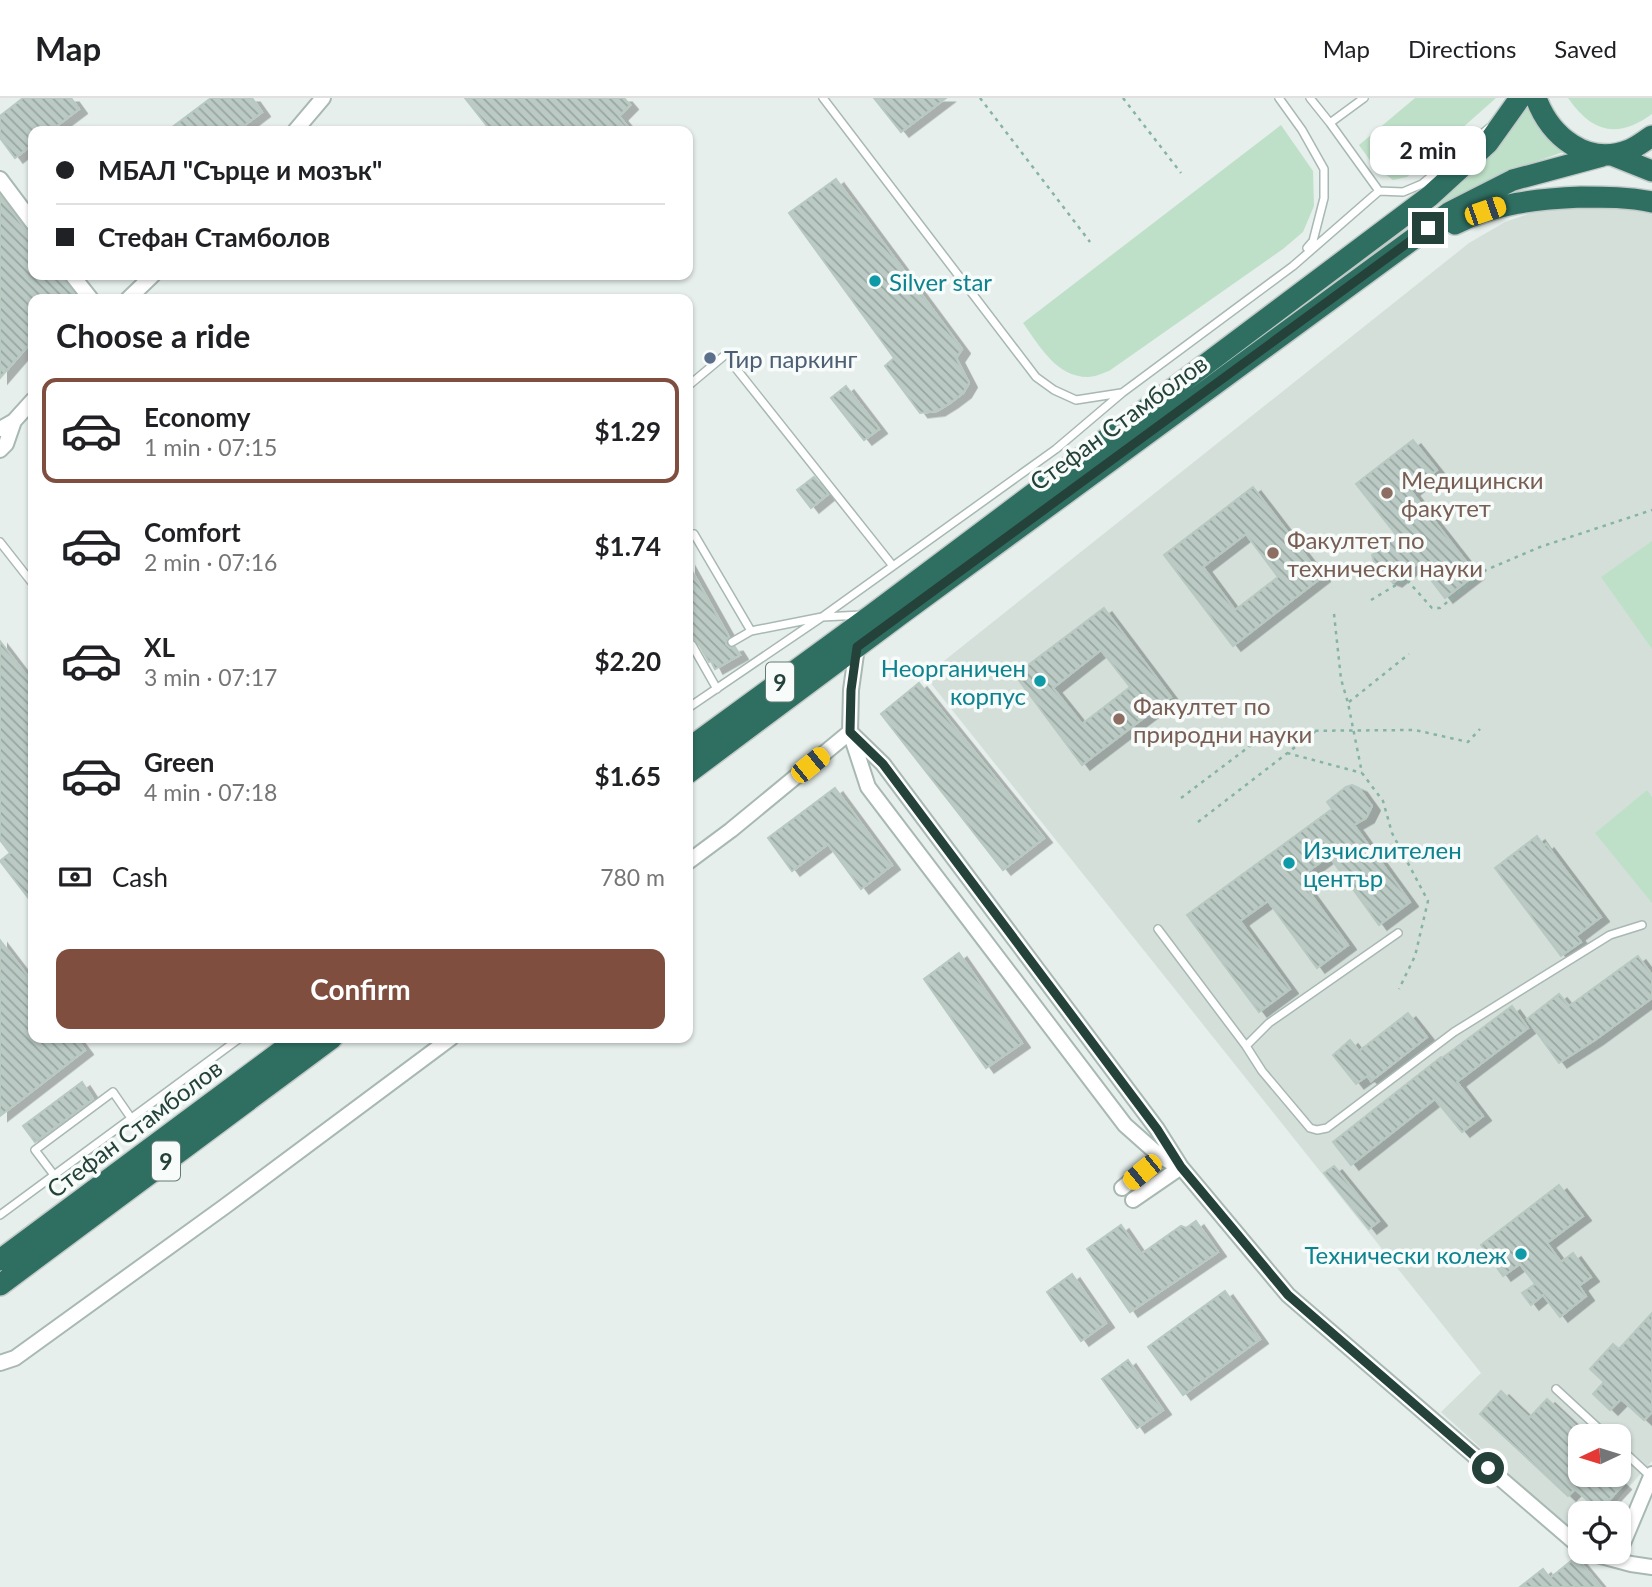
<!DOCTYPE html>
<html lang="en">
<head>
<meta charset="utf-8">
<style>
  :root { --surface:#fff; --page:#f2f2f2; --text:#202124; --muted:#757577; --line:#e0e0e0; --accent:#7f4e3f }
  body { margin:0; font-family:Lato,sans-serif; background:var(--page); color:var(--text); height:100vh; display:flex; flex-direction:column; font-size:26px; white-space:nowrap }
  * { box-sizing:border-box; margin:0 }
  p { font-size:23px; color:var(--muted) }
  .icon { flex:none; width:38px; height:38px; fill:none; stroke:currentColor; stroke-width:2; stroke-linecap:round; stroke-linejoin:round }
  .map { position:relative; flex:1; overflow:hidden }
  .drawer { position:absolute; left:28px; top:196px; width:665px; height:749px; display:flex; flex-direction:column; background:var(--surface); border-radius:14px; box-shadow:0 2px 5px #0004 }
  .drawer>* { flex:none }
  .banner { position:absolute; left:28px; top:28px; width:665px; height:154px; border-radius:14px; box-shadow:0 2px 5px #0004; display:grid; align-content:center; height:154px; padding:0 28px; background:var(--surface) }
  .needle { width:46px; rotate:266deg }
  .fabs { position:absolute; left:1568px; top:1326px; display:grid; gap:14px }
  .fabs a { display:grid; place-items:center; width:63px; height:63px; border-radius:14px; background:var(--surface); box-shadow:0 2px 5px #0004; font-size:35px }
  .end { position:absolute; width:32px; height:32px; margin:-16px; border:9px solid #24423a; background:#fff; box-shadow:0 0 0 4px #fff }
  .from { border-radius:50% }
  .bubble { position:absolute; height:49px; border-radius:14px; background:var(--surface); box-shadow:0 2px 5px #0004; font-size:23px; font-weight:700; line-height:49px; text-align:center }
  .car { position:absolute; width:21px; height:42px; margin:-21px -10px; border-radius:9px; box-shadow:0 0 5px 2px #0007; background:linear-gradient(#f5c518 24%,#345 0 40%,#f5c518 0 76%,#345 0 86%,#f5c518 0) }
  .banner b { display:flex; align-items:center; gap:24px; height:66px; font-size:26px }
  .banner b+b { border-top:2px solid var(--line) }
  .banner i { width:18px; height:18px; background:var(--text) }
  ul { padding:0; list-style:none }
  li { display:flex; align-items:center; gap:21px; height:105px; margin:0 14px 10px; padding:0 14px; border:4px solid transparent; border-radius:14px }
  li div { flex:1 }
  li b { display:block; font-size:26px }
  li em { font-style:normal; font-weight:700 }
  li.selected { border-color:var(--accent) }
  li>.icon { width:63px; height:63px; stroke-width:1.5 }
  h2 { padding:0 28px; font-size:32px; line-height:84px }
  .pay { display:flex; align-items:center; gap:18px; height:77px; padding:0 28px; font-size:26px }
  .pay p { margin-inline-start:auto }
  .action { display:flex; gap:14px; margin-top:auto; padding:14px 28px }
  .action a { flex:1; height:80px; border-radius:14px; background:var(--accent); color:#fff; font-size:28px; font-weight:700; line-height:80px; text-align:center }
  header { display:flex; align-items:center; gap:42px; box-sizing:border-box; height:98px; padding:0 35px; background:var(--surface); border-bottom:2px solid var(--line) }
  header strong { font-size:33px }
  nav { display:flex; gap:38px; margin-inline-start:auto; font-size:24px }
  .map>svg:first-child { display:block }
  .built { fill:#d4dfda; fill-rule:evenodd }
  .green { fill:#bfe0c8 }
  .building { fill:url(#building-back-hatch); stroke:#b8c9c2; stroke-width:2; fill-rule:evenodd; filter:url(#shadow) }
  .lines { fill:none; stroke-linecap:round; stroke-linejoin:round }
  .lane-casing { stroke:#a8b8b2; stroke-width:10 }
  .street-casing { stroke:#a8b8b2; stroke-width:18 }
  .highway-casing { stroke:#c2cac8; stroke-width:24 }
  .path { stroke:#86b3a5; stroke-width:2.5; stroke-dasharray:3.5 5; stroke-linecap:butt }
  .lane { stroke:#fff; stroke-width:7 }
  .street { stroke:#fff; stroke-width:14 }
  .highway { stroke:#2f6f62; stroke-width:21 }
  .route { stroke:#24423a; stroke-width:9 }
  .culture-dot { fill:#0f9aa8; stroke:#f7fbf9; stroke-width:2.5 }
  .service-dot { fill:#5c6f8a; stroke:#f7fbf9; stroke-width:2.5 }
  .education-dot { fill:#8d6e63; stroke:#f7fbf9; stroke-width:2.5 }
  .labels { text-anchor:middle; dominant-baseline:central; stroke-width:7; stroke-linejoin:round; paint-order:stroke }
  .shield { fill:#f7fbf9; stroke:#637a73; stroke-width:2 }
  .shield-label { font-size:23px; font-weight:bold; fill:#24423a }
  .culture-label { font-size:24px; fill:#0d838f; stroke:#f7fbf9; text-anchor:start }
  .service-label { font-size:24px; fill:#4e5e75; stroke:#f7fbf9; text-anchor:start }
  .street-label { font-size:24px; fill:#24423a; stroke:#f7fbf9 }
  .education-label { font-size:24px; fill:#785e54; stroke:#f7fbf9; text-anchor:start }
</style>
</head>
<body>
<header>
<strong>Map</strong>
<nav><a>Map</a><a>Directions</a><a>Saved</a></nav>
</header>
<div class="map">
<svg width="1652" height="1489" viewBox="0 0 1652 1489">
  <defs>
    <pattern id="building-back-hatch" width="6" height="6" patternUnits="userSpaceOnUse" patternTransform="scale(1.75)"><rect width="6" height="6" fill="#bbcac4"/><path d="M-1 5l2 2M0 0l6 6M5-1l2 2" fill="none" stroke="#98a6a0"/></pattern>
    <filter id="shadow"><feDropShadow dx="8" dy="4.5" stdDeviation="0" flood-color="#0004"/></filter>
  </defs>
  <rect width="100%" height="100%" fill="#e6efeb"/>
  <path class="built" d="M1652 107V1363L1605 1416H1580V1440L1441 1314 1481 1275 925 578 1469 145 1505 124 1545 110ZM1580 1339H1619V1377H1580Z"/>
  <path class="green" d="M1415 0H1496L1407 79 1393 82 1374 68 1359 47Z
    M1568 0H1652V16C1618 41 1592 35 1568 0Z
    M1528 7 1569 52 1503 75 1432 110 1486 62Z
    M1281 27 1313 73 1314 108 1303 134 1283 151 1109 273C1103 275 1095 279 1088 279 1056 279 1039 247 1023 225Z
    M1652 443V551L1601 479Z
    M1647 692 1652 699V805L1595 735Z"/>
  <path class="building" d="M23 0H71L79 11 50 33H33V46L15 60 0 40V18Z
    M211 0H252L262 14 237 33H167Z
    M465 0H624L630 7 619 18 631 33H491Z
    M874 0H946L901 34Z
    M836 81 962 251 956 260 969 285 963 295 950 305 937 313 920 315 885 268 894 260 789 115Z
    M0 97 25 131 33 138V177H62L74 196 69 201H33V242L0 280Z
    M846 288 879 331 864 342 831 300Z
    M1413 342 1437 372 1411 393 1476 476 1445 500 1418 465 1394 484 1386 481 1376 471 1372 457 1397 438 1356 386Z
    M814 379 828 396 811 410 797 392Z
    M1253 389 1322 479 1233 548 1164 457ZM1246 436 1278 479 1235 512 1203 469Z
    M688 466 729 539 726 542V546L730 550 735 549 740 557 715 571 711 563 709 564 697 543 693 541 688 543Z
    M1104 510 1171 599 1082 667 1015 577ZM1101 552 1130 589 1082 626 1053 590Z
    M0 543 33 586V806L0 763 10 755 0 742Z
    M919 585 1044 740 1003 772 881 616Z
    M1352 687 1359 690 1372 708 1366 720 1354 727 1410 804 1379 827 1329 758 1299 780 1348 847 1317 870 1268 803 1240 823 1290 891 1259 914 1187 817 1332 711 1327 704 1346 689Z
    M835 690 892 767 861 791 828 746 792 773 768 740Z
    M1537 738 1544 748 1546 746 1601 819 1576 838 1581 844 1561 858 1495 770Z
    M0 842 33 885V940H76L85 952 0 1018Z
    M959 855 1022 945 986 970 924 881Z
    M1638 858 1652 877V900L1595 942 1559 965 1527 921 1559 896 1569 908Z
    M1512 908 1528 930 1457 984 1483 1018 1462 1034 1435 1001 1351 1067 1333 1044 1441 959 1442 960Z
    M1408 915 1427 939 1371 983 1367 978 1356 986 1333 957 1350 942 1359 953Z
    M82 984 93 1001 35 1044 23 1028Z
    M1334 1068 1379 1123 1369 1131 1324 1075Z
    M1559 1087 1583 1118 1547 1145 1561 1164 1573 1155 1591 1179 1579 1188 1586 1198 1560 1219 1543 1197 1531 1207 1522 1195 1535 1186 1520 1166 1503 1178 1481 1147Z
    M1196 1123 1218 1154 1130 1214 1087 1151 1121 1127 1141 1156 1181 1128 1186 1130Z
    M1072 1176 1106 1225 1081 1243 1047 1194Z
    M1225 1193 1260 1241 1183 1297 1148 1249Z
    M1652 1215V1314L1644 1322 1621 1301 1610 1312 1593 1296 1604 1284 1590 1271 1613 1246 1619 1251Z
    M1128 1262 1163 1312 1137 1330 1102 1281Z
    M1501 1293 1529 1320 1547 1301 1580 1332V1377H1612L1623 1387 1599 1413 1575 1391 1568 1398 1480 1316Z
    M1576 1459 1601 1489H1520L1543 1471 1550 1480Z"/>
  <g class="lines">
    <defs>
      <path id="lane" d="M823 0 1036 279 1054 292 1076 302 1121 295
        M1279 0 1302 32 1324 71V100L1313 143 1307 150
        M1310 0 1330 25
        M1364 0 1330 25 1379 93
        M734 268 893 468
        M688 288 725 257
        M688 440 694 436 751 533 822 519 862 517
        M0 444 33 486
        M732 544 751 533
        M692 547 717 591
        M688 610 822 519 1056 351 1122 295 1293 168 1379 93 1403 94 1422 86 1489 30
        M1158 831 1246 948 1262 973 1310 1030 1317 1032 1327 1030 1454 934 1610 837 1642 827
        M1246 948 1269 925 1398 835
        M54 1077 35 1052 113 994 131 1020
        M0 1117 240 940
        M1556 1291 1608 1339
        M1619 1349 1650 1378"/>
      <path id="street" d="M295 33 323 0
        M0 81 33 125
        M72 177 91 201
        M128 201 153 177
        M14 323 33 302
        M0 331 14 323 6 346 0 352
        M857 549 851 592 850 634 868 689 1125 1027 1161 1059 1180 1069
        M850 634 883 666 1157 1031 1181 1069 1288 1197 1580 1449
        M688 764 731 732 850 634
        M1122 1090 1166 1054
        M1133 1102 1181 1069
        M0 1265 15 1260 224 1109 451 940
        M1586 1454 1631 1466 1652 1469
        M1616 1462 1652 1376"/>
      <path id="highway" d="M1536 0C1550 38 1587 69 1629 52 1637 49 1644 43 1652 38
        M1612 57 1652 73
        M1455 126C1496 105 1536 101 1581 99 1605 99 1629 99 1652 104
        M688 651 873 516 1430 98 1488 45 1520 0
        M688 675 901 516 1450 114 1513 82 1602 58
        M0 1162 299 940
        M0 1187 332 940"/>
    </defs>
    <use href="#lane" class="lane-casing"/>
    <use href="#street" class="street-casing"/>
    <use href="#highway" class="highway-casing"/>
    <path class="path" d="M980 0 1090 144
      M1123 0 1181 75
      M1371 502 1406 481 1432 510H1440L1486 472 1540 449 1652 412
      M1334 516 1341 581 1348 605 1362 675 1383 703 1392 735 1428 803 1415 858 1399 891
      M1349 604 1409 556
      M1250 648 1287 633 1415 632 1468 644 1480 631
      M1287 655 1362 675
      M1181 700 1250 648 1183 632
      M1198 724 1316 633"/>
    <use href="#lane" class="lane"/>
    <use href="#street" class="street"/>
    <use href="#highway" class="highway"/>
  </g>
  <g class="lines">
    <path class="route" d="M1428 130 857 549 851 592 850 634 883 666 1157 1031 1181 1069 1288 1197 1488 1370"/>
  </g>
  <g class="culture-dot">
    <circle cx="875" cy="183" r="7"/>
    <circle cx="1040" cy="583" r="7"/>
    <circle cx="1289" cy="765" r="7"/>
    <circle cx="1521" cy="1156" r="7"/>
  </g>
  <circle class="service-dot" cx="710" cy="260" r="7"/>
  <g class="education-dot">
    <circle cx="1387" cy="395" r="7"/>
    <circle cx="1273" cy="455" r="7"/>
    <circle cx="1119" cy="621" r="7"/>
  </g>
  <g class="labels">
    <g class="shield">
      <rect x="766" y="564.5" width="28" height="39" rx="5"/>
      <rect x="152" y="1043.5" width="28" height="39" rx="5"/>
    </g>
    <g class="shield-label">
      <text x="780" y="584">9</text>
      <text x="166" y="1063">9</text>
    </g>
    <g class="culture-label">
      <text x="889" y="183">Silver star</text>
      <text x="1026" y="569" text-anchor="end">Неорганичен<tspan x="1026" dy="28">корпус</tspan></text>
      <text x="1303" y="751">Изчислителен<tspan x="1303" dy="28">център</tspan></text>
      <text x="1507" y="1156" text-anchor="end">Технически колеж</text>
    </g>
    <g class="service-label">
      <text x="724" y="260">Тир паркинг</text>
    </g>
    <g class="street-label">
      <text transform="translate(1118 324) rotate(-36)">Стефан Стамболов</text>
      <text transform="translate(134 1030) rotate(-37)">Стефан Стамболов</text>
    </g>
    <g class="education-label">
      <text x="1401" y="381">Медицински<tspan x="1401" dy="28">факутет</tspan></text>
      <text x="1287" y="441">Факултет по<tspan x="1287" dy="28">технически науки</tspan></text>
      <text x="1133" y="607">Факултет по<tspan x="1133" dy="28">природни науки</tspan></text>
    </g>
  </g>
</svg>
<div class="fabs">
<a><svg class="needle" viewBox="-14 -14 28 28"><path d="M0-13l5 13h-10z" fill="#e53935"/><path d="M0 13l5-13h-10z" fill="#757577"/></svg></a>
<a><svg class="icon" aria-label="locate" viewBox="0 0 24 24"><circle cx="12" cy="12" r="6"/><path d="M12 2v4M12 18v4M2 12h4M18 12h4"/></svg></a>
</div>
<i class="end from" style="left:1488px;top:1370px"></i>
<i class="end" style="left:1428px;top:130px"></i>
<div class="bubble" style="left:1370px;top:28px;width:116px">2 min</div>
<i class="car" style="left:1485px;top:113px;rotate:71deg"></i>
<i class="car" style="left:810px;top:667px;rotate:51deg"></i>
<i class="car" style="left:1142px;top:1074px;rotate:231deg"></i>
<div class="banner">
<b><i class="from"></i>МБАЛ &quot;Сърце и мозък&quot;</b>
<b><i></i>Стефан Стамболов</b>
</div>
<section class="drawer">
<h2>Choose a ride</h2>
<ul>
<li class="selected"><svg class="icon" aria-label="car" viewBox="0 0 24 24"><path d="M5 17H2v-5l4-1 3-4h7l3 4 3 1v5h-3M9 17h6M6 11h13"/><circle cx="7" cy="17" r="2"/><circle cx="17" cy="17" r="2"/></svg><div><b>Economy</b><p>1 min · 07:15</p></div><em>$1.29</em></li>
<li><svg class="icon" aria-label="car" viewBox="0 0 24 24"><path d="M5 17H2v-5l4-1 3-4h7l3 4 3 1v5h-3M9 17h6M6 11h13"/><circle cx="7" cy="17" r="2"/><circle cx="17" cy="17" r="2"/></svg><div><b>Comfort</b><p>2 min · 07:16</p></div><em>$1.74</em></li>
<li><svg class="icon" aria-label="car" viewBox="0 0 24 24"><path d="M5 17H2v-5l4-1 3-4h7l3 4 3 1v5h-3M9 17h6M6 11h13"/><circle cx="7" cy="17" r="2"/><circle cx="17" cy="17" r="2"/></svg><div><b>XL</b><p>3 min · 07:17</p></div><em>$2.20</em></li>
<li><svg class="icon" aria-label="car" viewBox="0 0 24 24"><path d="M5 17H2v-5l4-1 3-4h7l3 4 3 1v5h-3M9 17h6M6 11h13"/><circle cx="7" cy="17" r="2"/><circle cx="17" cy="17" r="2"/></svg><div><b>Green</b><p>4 min · 07:18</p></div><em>$1.65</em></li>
</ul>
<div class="pay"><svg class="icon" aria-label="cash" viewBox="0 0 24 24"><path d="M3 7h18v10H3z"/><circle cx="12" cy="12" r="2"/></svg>Cash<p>780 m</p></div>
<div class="action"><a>Confirm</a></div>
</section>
</div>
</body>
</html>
